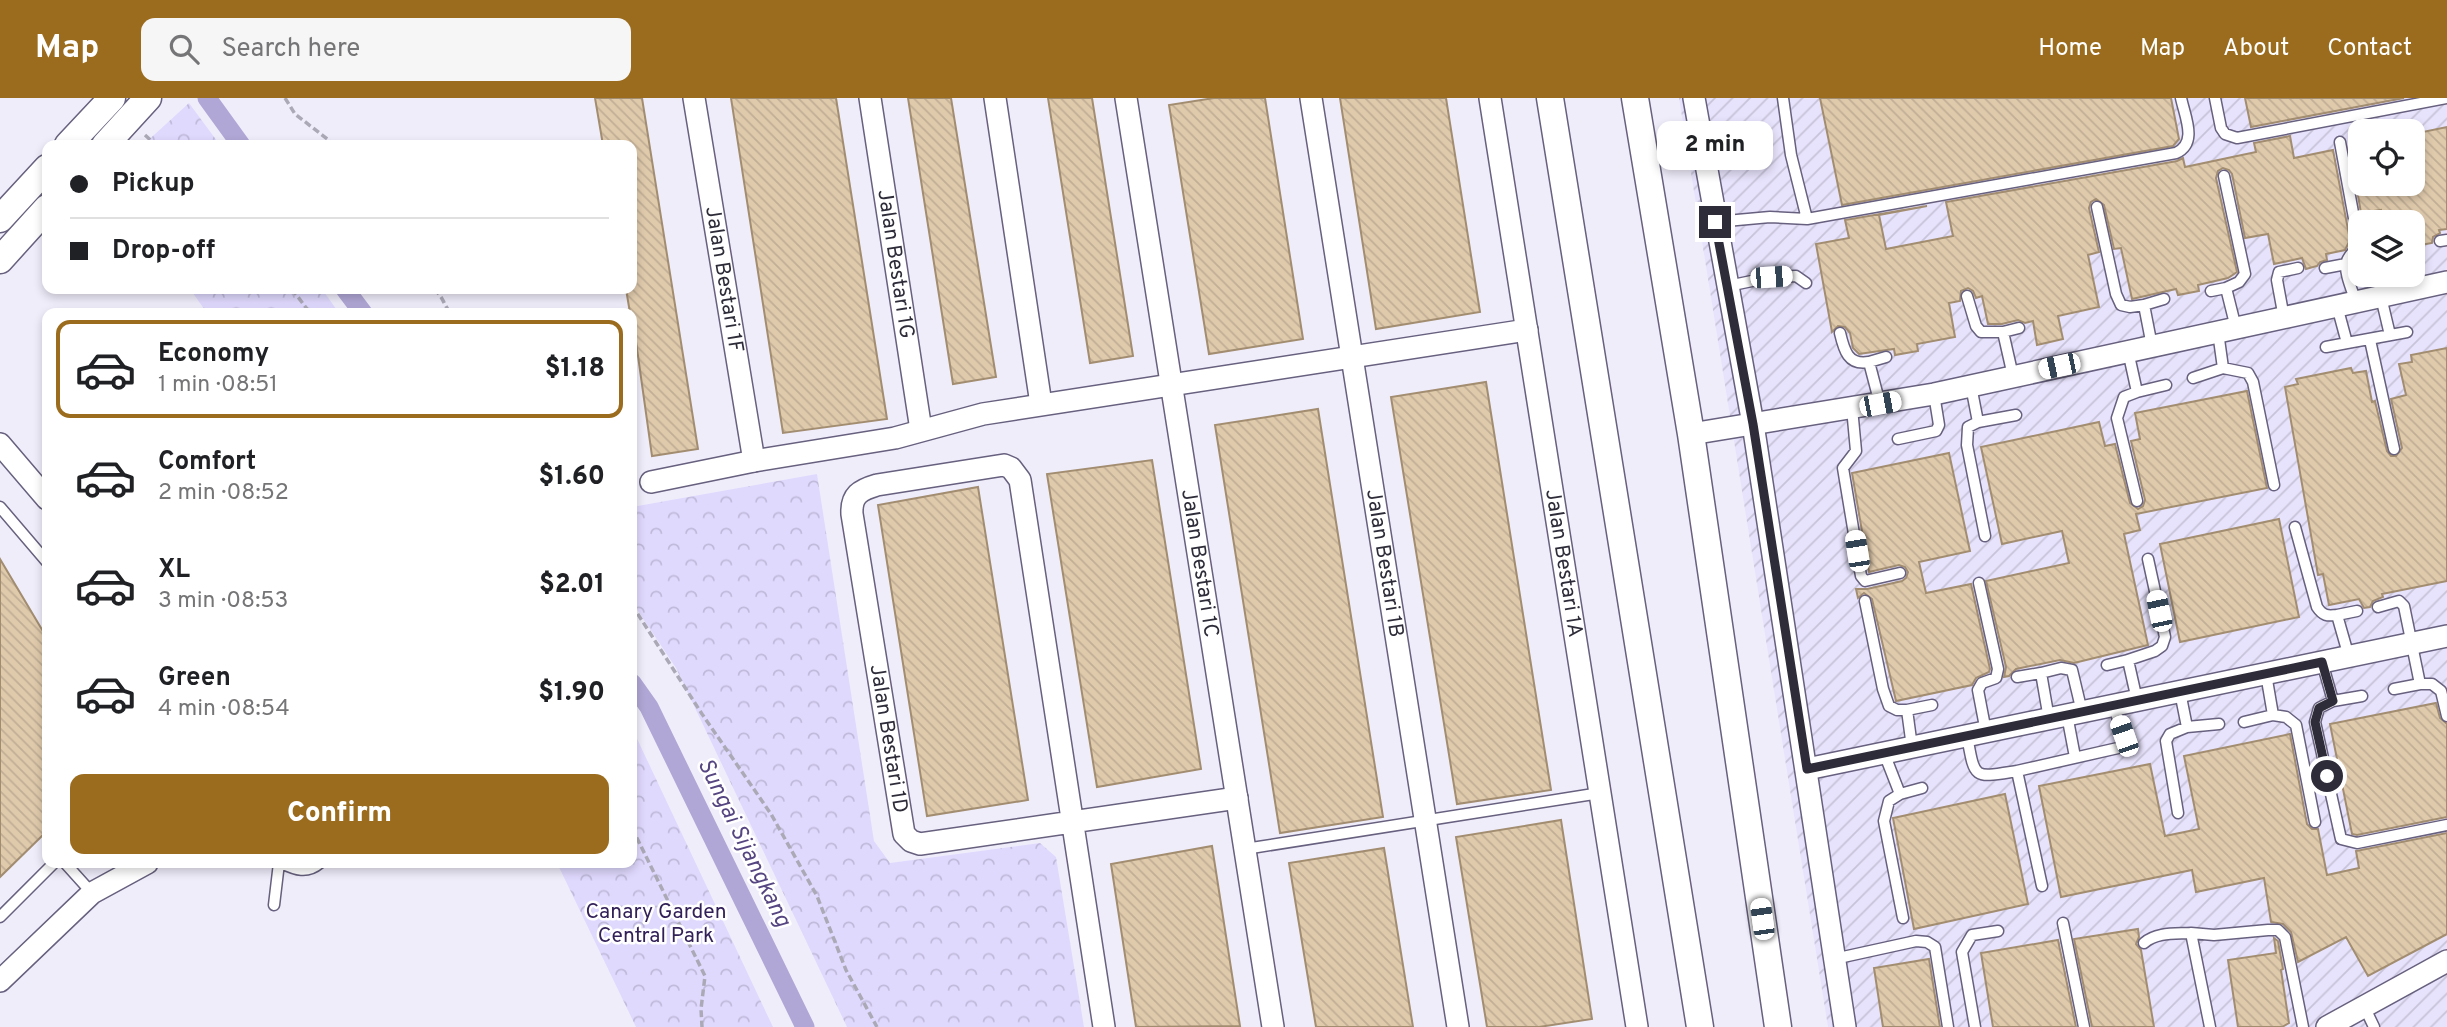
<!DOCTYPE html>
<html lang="en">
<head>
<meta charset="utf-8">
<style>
  :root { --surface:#fff; --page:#f6f6f6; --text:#202124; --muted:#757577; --line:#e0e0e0; --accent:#9b6c1e }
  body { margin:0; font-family:Overpass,sans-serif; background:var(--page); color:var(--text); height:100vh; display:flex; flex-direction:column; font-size:26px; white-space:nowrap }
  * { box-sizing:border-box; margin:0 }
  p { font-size:23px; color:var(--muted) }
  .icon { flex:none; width:38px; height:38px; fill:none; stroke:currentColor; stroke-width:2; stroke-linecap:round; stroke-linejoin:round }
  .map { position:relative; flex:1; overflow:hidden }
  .side { position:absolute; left:42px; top:210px; width:595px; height:560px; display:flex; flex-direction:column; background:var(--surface); border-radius:14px; box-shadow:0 4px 10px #0003 }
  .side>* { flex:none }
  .top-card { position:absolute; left:42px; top:42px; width:595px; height:154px; border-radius:14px; box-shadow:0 4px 10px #0003; display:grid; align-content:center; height:154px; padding:0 28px; background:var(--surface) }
  .fabs { position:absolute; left:2348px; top:21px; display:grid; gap:14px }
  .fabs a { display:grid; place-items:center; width:77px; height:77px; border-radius:14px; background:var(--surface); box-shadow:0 4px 10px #0003; font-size:35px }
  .end { position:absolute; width:32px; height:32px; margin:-16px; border:9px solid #2e2c39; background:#fff; box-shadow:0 0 0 4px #fff }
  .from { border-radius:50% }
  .bubble { position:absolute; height:49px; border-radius:14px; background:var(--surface); box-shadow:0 4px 10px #0003; font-size:23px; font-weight:800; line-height:49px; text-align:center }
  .car { position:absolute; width:21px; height:42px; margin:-21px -10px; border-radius:9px; box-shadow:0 0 5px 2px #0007; background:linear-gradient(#fff 24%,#345 0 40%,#fff 0 76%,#345 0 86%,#fff 0) }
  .top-card b { display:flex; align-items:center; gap:24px; height:66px; font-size:26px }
  .top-card b+b { border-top:2px solid var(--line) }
  .top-card i { width:18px; height:18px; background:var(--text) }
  ul { padding:12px 0 0; list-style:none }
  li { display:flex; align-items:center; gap:21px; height:98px; margin:0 14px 10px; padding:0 14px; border:4px solid transparent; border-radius:14px }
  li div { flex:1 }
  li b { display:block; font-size:26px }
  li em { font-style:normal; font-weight:800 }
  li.selected { border-color:var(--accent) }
  li>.icon { width:63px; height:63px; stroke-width:1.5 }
  .primary-button { display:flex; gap:14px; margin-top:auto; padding:14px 28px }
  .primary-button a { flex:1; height:80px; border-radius:14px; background:var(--accent); color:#fff; font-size:28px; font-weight:800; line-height:80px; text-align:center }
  header { display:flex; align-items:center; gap:42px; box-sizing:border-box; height:98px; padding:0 35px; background:var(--accent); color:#fff }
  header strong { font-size:33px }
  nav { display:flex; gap:38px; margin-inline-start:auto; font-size:24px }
  .search { width:490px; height:63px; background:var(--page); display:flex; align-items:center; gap:18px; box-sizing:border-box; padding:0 24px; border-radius:14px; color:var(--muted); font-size:26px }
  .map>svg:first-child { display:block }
  .industrial { fill:url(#industrial-furrows); fill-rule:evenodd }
  .park { fill:url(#park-crowns) }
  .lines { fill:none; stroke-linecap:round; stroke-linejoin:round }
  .canal { stroke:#b1a7d6; stroke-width:19 }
  .building { fill:url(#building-back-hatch); stroke:#a28d71; stroke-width:2 }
  .service-casing { stroke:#67607e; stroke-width:13 }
  .minor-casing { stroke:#67607e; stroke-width:24 }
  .tertiary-casing { stroke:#67607e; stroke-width:29 }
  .path { stroke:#aca9b7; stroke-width:3.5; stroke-dasharray:7 3.5; stroke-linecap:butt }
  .service { stroke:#fff; stroke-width:10 }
  .minor { stroke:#fff; stroke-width:21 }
  .tertiary { stroke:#fff; stroke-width:26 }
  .route { stroke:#2e2c39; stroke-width:9 }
  .labels { text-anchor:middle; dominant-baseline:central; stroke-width:5; stroke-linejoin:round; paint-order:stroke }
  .street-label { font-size:21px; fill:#2e2c39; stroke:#fff }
  .park-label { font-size:21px; fill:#322058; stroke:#fff }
  .water-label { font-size:23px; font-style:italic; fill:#554581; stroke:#fff }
</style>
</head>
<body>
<header>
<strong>Map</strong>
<div class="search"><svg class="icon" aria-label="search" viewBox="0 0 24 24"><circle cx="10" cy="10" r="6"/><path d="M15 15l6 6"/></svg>Search here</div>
<nav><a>Home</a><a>Map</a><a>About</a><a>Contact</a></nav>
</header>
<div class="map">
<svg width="2447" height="929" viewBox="0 0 2447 929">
  <defs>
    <pattern id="industrial-furrows" width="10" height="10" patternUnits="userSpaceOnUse" patternTransform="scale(1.75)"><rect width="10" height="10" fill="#e8e3fc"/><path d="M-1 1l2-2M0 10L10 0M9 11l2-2" fill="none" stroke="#c7c3d9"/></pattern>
    <pattern id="park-crowns" width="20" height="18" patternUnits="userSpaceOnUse" patternTransform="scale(1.75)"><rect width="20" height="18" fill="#e0d9fe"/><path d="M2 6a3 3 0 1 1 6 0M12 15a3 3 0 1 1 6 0" fill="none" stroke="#c0bada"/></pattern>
    <pattern id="building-back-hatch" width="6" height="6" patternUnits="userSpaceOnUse" patternTransform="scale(1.75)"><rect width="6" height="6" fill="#e0caac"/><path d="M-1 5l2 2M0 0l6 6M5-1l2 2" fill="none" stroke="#c0ae95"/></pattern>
  </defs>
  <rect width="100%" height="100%" fill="#f0edfb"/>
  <path class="industrial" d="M1679 0H2447V929H1828ZM2361 33H2413V86H2361ZM2361 124H2413V177H2361Z"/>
  <path class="park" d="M189 5 220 47H143Z
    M190 191H322L339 215H207Z
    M817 376 874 743 890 765 1040 745 1056 759 1084 929H847L676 570 632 504V409Z
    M632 630 773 929H636L557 765H632Z"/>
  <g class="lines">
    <path class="canal" d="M207 0 241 47
      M345 191 363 215
      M632 585 649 609 805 929"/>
  </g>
  <path class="building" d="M595 0H642L698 351 652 358 632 215H630L626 191H632V47H603Z
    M731 0H836L887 321 783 335Z
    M908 0H951L996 279 953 286Z
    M1048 0H1092L1133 258 1090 265Z
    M1214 0H1265L1303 241 1209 256 1169 7Z
    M1340 0H1446L1480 214 1376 231Z
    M1820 0H2171L2179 41 2173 48 1842 107Z
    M2245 0H2404L2251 29Z
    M2447 29V131L2439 132 2440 135 2433 139 2432 145 2420 147 2417 137 2413 138V124H2383L2381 112 2361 115 2356 86H2413V36Z
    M2290 38 2294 60 2333 52 2350 142 2345 152 2326 156 2327 162 2320 164 2317 168 2306 171 2302 160 2274 166 2268 136 2245 140 2232 76 2229 72 2223 70 2218 73 2216 80 2237 174 2228 180 2198 187 2199 193 2178 197 2176 191 2132 201 2121 150 2114 151 2104 107 2096 101 2091 104 2089 110 2099 154 2088 157 2099 209 2058 218 2063 241 2037 247 2033 223 2025 225 2018 222 2002 226H1988L1982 198 1976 200 1973 193 1968 190 1961 193 1960 203 1949 205 1955 239 1917 246 1918 253 1895 257 1894 251 1859 256 1853 250 1850 235 1845 229 1838 228 1832 234 1816 146 1849 140 1845 122 1927 108 1879 117 1886 151 1953 138 1946 104 2177 63 2183 60 2185 69 2256 54 2254 45Z
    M2447 250V483L2382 496 2383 499 2373 503 2370 509 2364 510 2359 501 2329 507 2323 476 2318 477 2285 289 2298 286 2296 281 2351 270 2353 275 2366 273 2372 304 2375 303 2387 353 2391 358H2396L2402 350 2391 301 2406 297 2399 266 2412 264 2411 257Z
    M1486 284 1551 692 1457 706 1391 299Z
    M2247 293 2267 390 2136 416 2140 432 2124 436 2148 547 2074 565 2060 562 2016 571 2009 578 2004 579 2006 569 1986 483 2069 465 2062 433 2002 446 1981 349 2099 324 2105 348 2115 346 2130 405 2138 411 2143 408 2145 402 2131 343 2140 341 2135 315Z
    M1318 311 1383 719 1280 735 1215 327Z
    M1949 355 1970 453 1919 464 1926 495 1971 486 1990 571 1989 574 1976 580 1972 587 1896 603 1872 501 1864 495 1858 500 1856 491H1867L1902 483 1906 480 1908 474 1905 469 1899 467 1869 474 1852 375Z
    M1152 362 1201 671 1097 689 1047 376Z
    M978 389 1028 702 927 718 878 407Z
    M2279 421 2299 519 2180 544 2160 446Z
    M0 461 47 540V733L0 779Z
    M2436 605 2440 620 2447 626V719L2357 737 2352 736 2330 626Z
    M2290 636 2307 726 2312 731H2318L2327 777 2359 770 2356 753 2447 735V836L2368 878 2346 839 2298 864 2291 834 2283 826 2271 824 2264 780 2196 794 2192 772 2061 799 2039 688 2150 666 2165 738 2199 731 2184 658Z
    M2005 696 2028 806 1914 831 1893 720Z
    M1561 722 1592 921 1539 929H1487L1456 739Z
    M1212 748 1240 928 1136 929 1111 766Z
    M1384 750 1413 929H1316L1289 765Z
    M2138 831 2139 839 2136 846 2141 852 2154 929H2092L2074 841Z
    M2274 840 2278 843 2283 871 2281 872 2289 925 2282 929H2238L2228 862 2276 855Z
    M2058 842 2076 929H1993L1981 855Z
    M1929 861 1940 929H1883L1874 870Z"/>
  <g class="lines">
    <defs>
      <path id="service" d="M2215 0 2221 30 2225 36 2237 40 2447 0
        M2340 44 2358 142C2356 155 2351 153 2347 163 2343 173 2353 194 2356 204
        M2224 78 2245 176 2239 184 2226 190 2236 230
        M2097 109 2116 196 2121 207 2130 209 2144 207
        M1807 121 2176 55C2198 45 2185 19 2181 0
        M1715 124 1770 119 1807 121 1791 57 1783 0
        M2440 143 2447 142
        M2325 170 2346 166
        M2394 177 2397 195
        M1728 188 1771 179 1796 178 1806 185
        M2211 193 2226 190
        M1967 198 1976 228 1981 234H2003L2013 278
        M2381 199 2390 237
        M2284 220 2277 182 2279 174 2298 170
        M2003 234 2019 230
        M2218 234 2223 270 2248 275 2253 284 2274 387
        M1840 235C1844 252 1848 268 1869 264
        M2370 242 2394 351
        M2347 245 2407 234
        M2152 248 2144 207 2164 201
        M2326 249 2347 245 2337 208
        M2128 253 2137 294 2166 287
        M2193 280 2223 270
        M1971 288 1978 324 1968 329 1967 347 1985 438
        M2137 294 2124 299 2117 320 2137 403
        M1880 306 1869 264 1886 259
        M1852 310 1856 353 1843 370 1861 478 1865 483 1900 475
        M1978 324 2016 317
        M1898 341 1936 333 1939 327 1934 296
        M0 409 47 464
        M2295 429 2317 509C2323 518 2327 518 2337 517L2349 559
        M1979 485 1998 571 1996 580 1982 585 1978 592 1986 634
        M1865 503 1883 591 1889 608 1897 612H1907L1912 649
        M2378 509 2399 503 2404 508 2420 586H2432L2441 593 2447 618
        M2337 517 2357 513
        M2322 564 2333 603 2319 610 2315 624 2341 741 2357 745 2447 727
        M2107 567 2128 562
        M2266 576 2273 617 2286 619 2296 627 2315 724
        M2017 579 2041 575
        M2394 591 2420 586
        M2137 602 2128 562 2155 553 2162 548 2165 539 2148 461
        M2333 603 2362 598
        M1907 612 1932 607
        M2067 617 2075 659
        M2049 621 2041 575 2061 570 2072 572 2082 614
        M2244 624 2273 617
        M2187 629 2219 626
        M1967 638C1975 682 1973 680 2017 673L2042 788
        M1884 655 1900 696 1922 690
        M2017 673 2118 650 2124 645 2114 607
        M1900 696 1889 703 1884 723 1903 820
        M2178 715 2166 643 2170 636 2187 629 2180 594
        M1245 751 1600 695
        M65 765 92 795
        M281 765C296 772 307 776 320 765
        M274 807 279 765
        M0 819 54 765
        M2063 825 2084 929
        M2144 845C2157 834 2175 836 2191 835
        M1834 861 1916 843 1927 844 1935 849 1948 929
        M2364 908 2374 929
        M1975 929 1962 854 1972 837 1998 833
        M2210 929 2191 835 2214 837 2268 832H2278L2285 839 2303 929"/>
      <g id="minor">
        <path id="s1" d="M694 0 754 363"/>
        <path id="s2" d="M870 0 921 332"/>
        <path d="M995 0 1041 306"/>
        <path id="s3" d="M1126 0 1273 929"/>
        <path id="s4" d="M1311 0 1458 929"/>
        <path id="s5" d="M1490 0 1637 929"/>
        <path d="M1694 0 1753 326 1845 929"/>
        <path d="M1691 336 1934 296 2447 184"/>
        <path d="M0 346 47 401"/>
        <path d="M651 384 754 363 895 340 983 316 1527 232"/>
        <path d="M1807 671 2447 538"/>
        <path d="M0 883 92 795 147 765"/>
        <path id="s6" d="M1104 929 1020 382 1011 370 1004 367 877 387C860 392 851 397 852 416L904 736 911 743 920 746 1237 700"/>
        <path d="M2327 929 2447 863"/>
      </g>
      <path id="tertiary" d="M1550 0 1700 929
        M1635 0 1691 336 1778 929
        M68 47 112 0
        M105 47 148 0
        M0 121 47 70
        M0 162 47 110"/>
    </defs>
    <use href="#service" class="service-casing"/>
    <use href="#minor" class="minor-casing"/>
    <use href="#tertiary" class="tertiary-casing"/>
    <path class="path" d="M285 0 295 16 335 47
      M145 37 156 47
      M292 191 310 215
      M434 191C445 201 443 207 451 215
      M632 507 702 616 771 716 817 798 846 872 877 929
      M632 730 705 878 701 911 702 929"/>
    <use href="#service" class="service"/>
    <use href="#minor" class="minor"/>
    <use href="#tertiary" class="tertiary"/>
  </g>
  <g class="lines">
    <path class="route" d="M1715 124 1753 326 1807 671 2322 564 2333 603 2319 610 2315 624 2327 678"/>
  </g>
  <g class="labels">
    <g class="street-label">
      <text stroke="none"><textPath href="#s2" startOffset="168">Jalan Bestari 1G</textPath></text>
      <text stroke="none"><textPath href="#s1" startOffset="184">Jalan Bestari 1F</textPath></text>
      <text stroke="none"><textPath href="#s4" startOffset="471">Jalan Bestari 1B</textPath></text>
      <text stroke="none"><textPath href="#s3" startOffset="471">Jalan Bestari 1C</textPath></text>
      <text stroke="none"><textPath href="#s5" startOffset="471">Jalan Bestari 1A</textPath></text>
      <text stroke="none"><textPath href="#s6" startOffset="975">Jalan Bestari 1D</textPath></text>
    </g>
    <g class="park-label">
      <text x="656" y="814">Canary Garden<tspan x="656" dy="24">Central Park</tspan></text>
    </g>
    <g class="water-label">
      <text transform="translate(743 745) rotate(64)">Sungai Sijangkang</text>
    </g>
  </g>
</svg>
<div class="fabs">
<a><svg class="icon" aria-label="locate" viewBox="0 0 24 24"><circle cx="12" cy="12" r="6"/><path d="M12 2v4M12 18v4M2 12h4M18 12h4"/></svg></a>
<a><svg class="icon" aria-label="layers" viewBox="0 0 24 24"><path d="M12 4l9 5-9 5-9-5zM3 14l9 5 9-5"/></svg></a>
</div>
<i class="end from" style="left:2327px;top:678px"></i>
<i class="end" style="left:1715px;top:124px"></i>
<div class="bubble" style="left:1657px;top:23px;width:116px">2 min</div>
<i class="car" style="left:1771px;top:179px;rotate:86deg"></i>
<i class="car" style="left:2059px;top:268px;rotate:258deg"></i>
<i class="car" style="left:1880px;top:306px;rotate:79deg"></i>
<i class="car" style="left:1857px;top:453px;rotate:351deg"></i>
<i class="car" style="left:2159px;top:513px;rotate:348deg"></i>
<i class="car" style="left:2124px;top:638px;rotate:341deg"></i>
<i class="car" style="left:1762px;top:821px;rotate:352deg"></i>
<div class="top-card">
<b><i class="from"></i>Pickup</b>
<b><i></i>Drop-off</b>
</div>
<section class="side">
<ul>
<li class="selected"><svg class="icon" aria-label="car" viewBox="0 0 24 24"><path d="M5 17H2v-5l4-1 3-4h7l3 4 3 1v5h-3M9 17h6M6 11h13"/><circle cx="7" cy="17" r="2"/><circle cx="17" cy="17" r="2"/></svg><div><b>Economy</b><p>1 min · 08:51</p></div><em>$1.18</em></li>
<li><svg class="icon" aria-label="car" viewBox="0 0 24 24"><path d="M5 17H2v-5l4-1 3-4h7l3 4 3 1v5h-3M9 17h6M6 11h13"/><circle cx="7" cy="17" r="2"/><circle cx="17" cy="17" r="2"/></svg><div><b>Comfort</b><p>2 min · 08:52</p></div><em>$1.60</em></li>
<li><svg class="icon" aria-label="car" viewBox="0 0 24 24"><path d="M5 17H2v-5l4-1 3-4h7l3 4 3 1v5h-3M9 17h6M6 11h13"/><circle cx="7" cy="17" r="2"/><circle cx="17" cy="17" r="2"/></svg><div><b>XL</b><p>3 min · 08:53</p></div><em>$2.01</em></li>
<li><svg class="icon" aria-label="car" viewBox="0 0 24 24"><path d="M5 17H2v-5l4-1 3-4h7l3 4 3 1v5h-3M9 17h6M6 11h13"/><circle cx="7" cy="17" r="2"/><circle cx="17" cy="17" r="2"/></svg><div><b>Green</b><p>4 min · 08:54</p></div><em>$1.90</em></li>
</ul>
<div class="primary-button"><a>Confirm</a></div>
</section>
</div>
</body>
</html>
